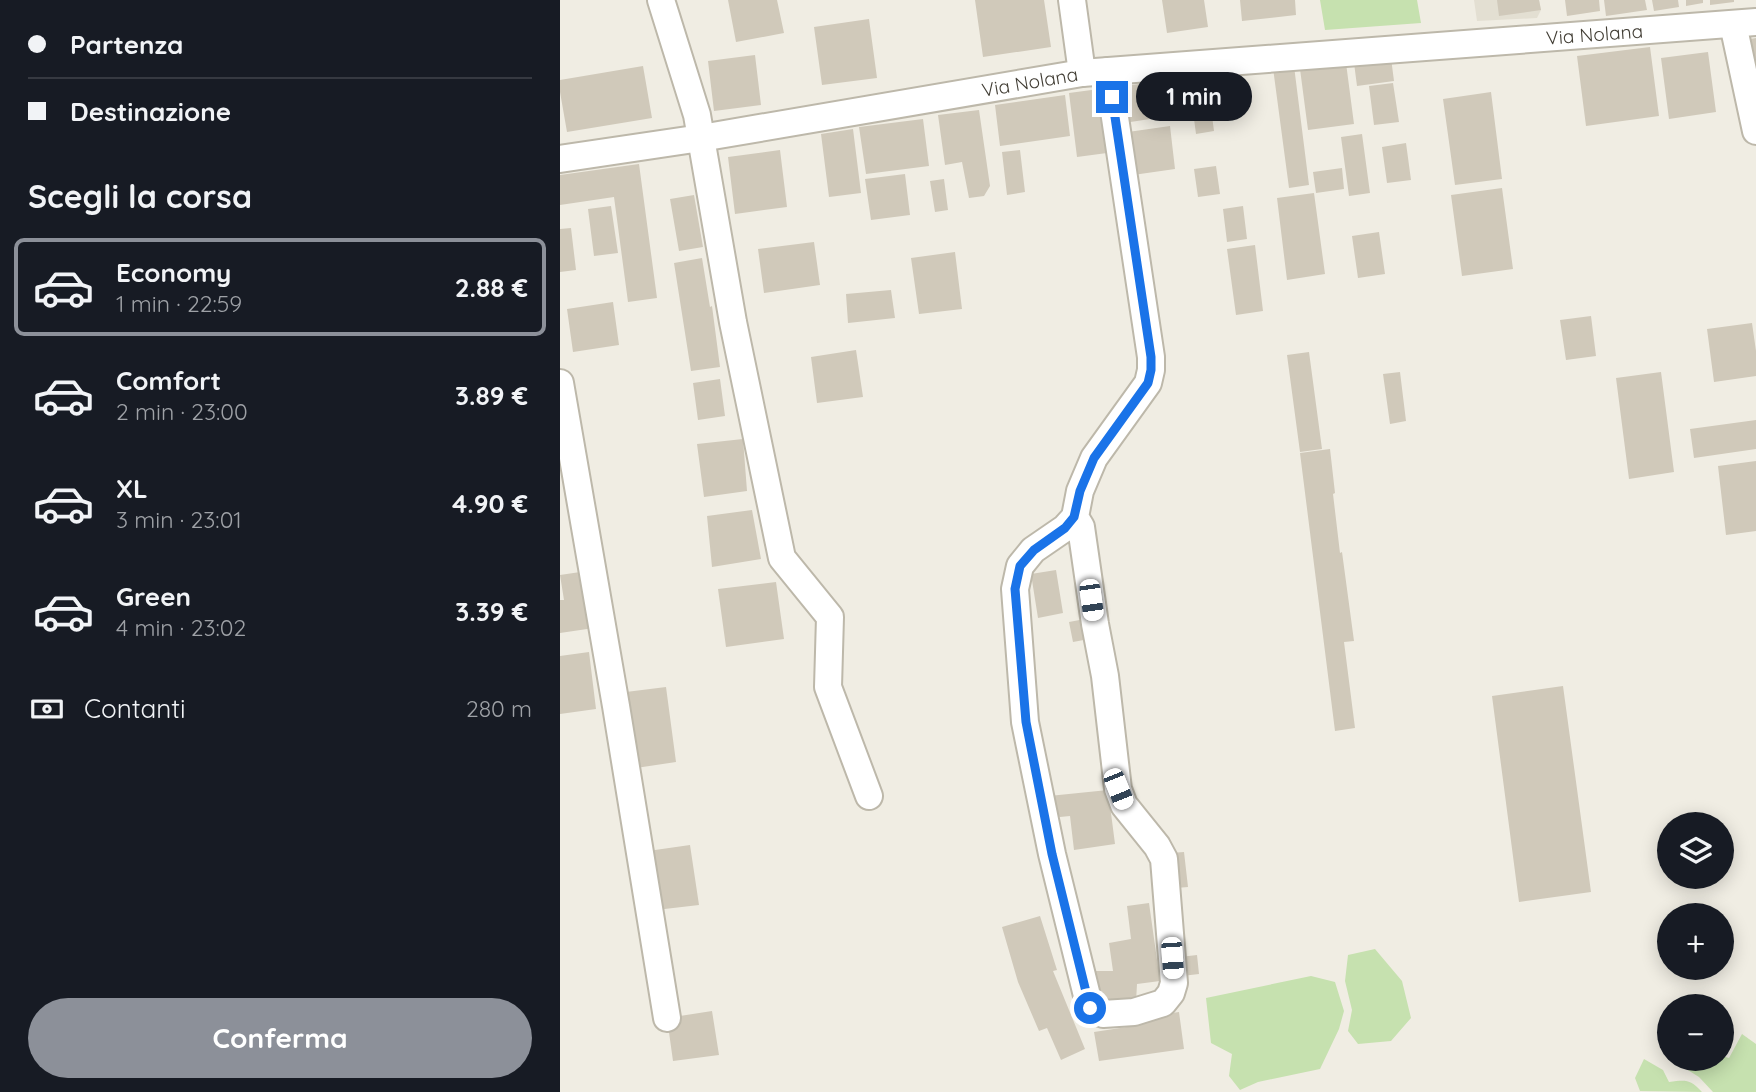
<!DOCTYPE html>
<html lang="it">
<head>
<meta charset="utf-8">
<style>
  :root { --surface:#171b24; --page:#20242c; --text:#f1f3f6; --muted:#9ea1a6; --line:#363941; --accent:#8c9099 }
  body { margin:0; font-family:Quicksand,sans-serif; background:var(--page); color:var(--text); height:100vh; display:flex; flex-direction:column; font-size:26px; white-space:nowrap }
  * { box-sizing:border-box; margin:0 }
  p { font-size:23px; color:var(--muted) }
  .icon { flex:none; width:38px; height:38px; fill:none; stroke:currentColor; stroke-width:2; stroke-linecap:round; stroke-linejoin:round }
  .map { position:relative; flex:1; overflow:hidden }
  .panel { display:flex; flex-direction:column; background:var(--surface); width:560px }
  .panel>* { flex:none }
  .hud { display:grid; align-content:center; height:154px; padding:0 28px; background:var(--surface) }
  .tools { position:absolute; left:1097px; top:812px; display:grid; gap:14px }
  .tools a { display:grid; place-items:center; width:77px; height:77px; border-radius:50%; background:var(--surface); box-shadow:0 4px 18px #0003; font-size:35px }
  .end { position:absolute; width:32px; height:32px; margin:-16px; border:9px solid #1a73e8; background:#fff; box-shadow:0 0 0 4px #fff }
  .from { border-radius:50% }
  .bubble { position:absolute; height:49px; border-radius:24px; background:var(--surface); box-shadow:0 4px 18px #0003; font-size:23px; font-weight:800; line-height:49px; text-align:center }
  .car { position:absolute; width:21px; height:42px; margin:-21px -10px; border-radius:9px; box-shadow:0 0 5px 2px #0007; background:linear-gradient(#fff 24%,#345 0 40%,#fff 0 76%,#345 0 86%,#fff 0) }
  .hud b { display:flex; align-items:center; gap:24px; height:66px; font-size:26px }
  .hud b+b { border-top:2px solid var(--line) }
  .hud i { width:18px; height:18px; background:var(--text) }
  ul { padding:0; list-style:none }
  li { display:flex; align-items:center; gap:21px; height:98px; margin:0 14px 10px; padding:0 14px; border:4px solid transparent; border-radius:10px }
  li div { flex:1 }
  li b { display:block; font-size:26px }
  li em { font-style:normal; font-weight:800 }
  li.current { border-color:var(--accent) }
  li>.icon { width:63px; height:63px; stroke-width:1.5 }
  h2 { padding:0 28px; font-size:32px; line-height:84px }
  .pay { display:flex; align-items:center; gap:18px; height:77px; padding:0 28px; font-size:26px }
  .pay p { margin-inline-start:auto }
  .action { display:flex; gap:14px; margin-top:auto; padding:14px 28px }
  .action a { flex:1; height:80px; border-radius:42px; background:var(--accent); color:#fff; font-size:28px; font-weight:800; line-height:80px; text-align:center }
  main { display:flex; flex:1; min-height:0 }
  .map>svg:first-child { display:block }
  .residential { fill:#e3dfd2 }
  .green { fill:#c6e1af }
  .building { fill:#d0c9ba }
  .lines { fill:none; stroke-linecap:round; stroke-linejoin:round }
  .minor-casing { stroke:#bdb8aa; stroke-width:30 }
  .minor { stroke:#fff; stroke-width:26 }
  .route { stroke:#1a73e8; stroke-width:9 }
  .labels { text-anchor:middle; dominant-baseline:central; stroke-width:7; stroke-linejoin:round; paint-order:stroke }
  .street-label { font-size:19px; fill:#413d34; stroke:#fff }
</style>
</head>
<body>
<main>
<section class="panel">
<div class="hud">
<b><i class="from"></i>Partenza</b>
<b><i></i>Destinazione</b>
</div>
<h2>Scegli la corsa</h2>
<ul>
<li class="current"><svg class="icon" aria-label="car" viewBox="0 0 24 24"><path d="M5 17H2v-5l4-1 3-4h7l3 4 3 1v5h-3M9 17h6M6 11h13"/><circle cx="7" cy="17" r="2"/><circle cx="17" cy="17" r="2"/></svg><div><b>Economy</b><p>1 min · 22:59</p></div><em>2.88 €</em></li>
<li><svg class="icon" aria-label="car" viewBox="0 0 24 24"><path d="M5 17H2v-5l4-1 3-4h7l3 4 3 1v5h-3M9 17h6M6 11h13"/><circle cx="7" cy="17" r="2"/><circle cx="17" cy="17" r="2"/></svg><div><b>Comfort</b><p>2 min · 23:00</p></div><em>3.89 €</em></li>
<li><svg class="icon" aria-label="car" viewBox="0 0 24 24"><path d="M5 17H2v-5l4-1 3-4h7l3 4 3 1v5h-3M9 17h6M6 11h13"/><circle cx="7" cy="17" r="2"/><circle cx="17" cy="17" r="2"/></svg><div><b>XL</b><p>3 min · 23:01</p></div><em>4.90 €</em></li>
<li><svg class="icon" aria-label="car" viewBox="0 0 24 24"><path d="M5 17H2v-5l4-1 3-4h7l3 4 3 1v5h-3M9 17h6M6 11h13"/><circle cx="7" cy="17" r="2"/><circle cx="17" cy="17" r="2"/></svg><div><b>Green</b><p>4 min · 23:02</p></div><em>3.39 €</em></li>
</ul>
<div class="pay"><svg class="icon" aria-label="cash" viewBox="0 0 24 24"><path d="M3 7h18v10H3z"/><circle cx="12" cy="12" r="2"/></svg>Contanti<p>280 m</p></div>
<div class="action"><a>Conferma</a></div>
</section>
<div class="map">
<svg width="1196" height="1092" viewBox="0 0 1196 1092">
  <rect width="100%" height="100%" fill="#f0ede3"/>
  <path class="residential" d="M914 0H979L981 10 977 18 917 21Z"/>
  <path class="green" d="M760 0H857L861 23 765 30Z
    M815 949 842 981 851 1018 831 1041 798 1044 788 1031 792 1010 785 981 788 955Z
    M751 976 775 982 784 1011 779 1029 760 1069 698 1082 680 1090 669 1076 672 1054 651 1043 646 998Z
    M1182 1034 1196 1044V1092H1153L1139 1077 1123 1067 1129 1059H1162V1056L1169 1058Z
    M1084 1059 1103 1070 1109 1082C1126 1080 1130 1079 1142 1092L1080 1091 1075 1078Z"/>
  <path class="building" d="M168 0H217L224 33 176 42Z
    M415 0H484L491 47 423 57Z
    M602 0H644L648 27 607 33Z
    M680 0H735L736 15 682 21Z
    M937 0H979L981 10 939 16Z
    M1005 0H1039L1040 11 1007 16Z
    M1044 0H1085L1087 10 1046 16Z
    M1092 0H1118L1119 7 1094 11Z
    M1126 0H1143V3L1126 6Z
    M1150 0H1174V2L1150 5Z
    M309 19 317 78 262 85 254 27Z
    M1196 38V72H1194L1190 39Z
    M1090 47 1099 116 1026 126 1017 56Z
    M1148 52 1156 112 1109 119 1101 58Z
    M195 55 201 105 154 111 148 61Z
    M831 58 834 81 797 86 794 63Z
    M786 63 794 124 748 130 740 69Z
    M83 66 92 118 7 132 0 92V80Z
    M734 66 749 185 729 188 713 68Z
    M647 78 654 131 636 134 629 81Z
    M599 81 603 117 564 123 559 87Z
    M833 83 839 122 814 125 809 86Z
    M539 89 547 153 517 157 509 93Z
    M931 92 942 179 895 185 883 99Z
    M505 95 510 136 440 146 435 105Z
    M419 110 430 186 424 196 409 198 402 162 385 165 378 115Z
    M363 119 369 166 306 174 299 127Z
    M610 126 615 169 573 175 568 132Z
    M293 129 301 193 269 197 261 134Z
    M802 134 810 193 789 196 781 137Z
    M846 143 851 180 827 183 822 147Z
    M220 150 227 207 175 214 168 157Z
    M460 150 465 192 447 195 442 152Z
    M79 164 97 298 68 302 54 197 0 205V175Z
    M656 166 660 194 638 197 634 169Z
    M782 168 784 189 756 193 753 172Z
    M345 174 350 215 311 220 305 179Z
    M384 179 388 210 375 212 370 181Z
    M942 188 953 269 902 276 891 195Z
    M754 193 765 274 727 280 717 198Z
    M134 195 143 247 119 251 110 199Z
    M51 206 58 253 34 256 28 209Z
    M683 206 687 239 667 242 663 209Z
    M11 228 16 270 0 272V229Z
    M819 232 825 274 798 278 792 236Z
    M254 242 260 285 204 293 198 249Z
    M695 245 703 311 676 315 667 249Z
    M395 252 402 309 359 314 351 258Z
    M142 258 150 307 152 306 160 367 131 371 114 263Z
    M331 290 335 318 288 323 286 294Z
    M53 302 59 345 13 352 7 309Z
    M1031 316 1036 356 1006 360 1000 320Z
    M1192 323 1196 351V376L1154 382 1147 329Z
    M296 350 303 397 257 403 251 357Z
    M749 352 762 449 740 452 727 355Z
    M840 372 846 421 830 424 823 374Z
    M1101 372 1114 472 1069 479 1056 378Z
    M160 379 165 416 138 420 133 383Z
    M1196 420V449L1134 458 1130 429Z
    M183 439 187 491 144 497 137 444Z
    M770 449 775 493 773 494 780 553 782 552 794 641 784 642 795 728 775 731 740 453Z
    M1196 461V531L1166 535 1158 466Z
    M192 510 201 559 152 567 147 516Z
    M496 570 503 613 478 618 471 574Z
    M27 571 34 628 0 633V600H4L0 575Z
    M216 582 224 639 166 647 158 589Z
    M525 619 529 639 513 642 509 622Z
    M29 652 36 709 0 714V656Z
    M1003 686 1031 892 959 902 932 696Z
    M106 687 116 762 76 768 66 692Z
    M548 790 555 844 514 850 510 816 500 817 493 813 489 796Z
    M130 845 139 905 96 910 88 851Z
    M624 852 628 887 616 888 611 853Z
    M589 903 600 981 577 984 576 1002H535L527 971H553L549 943 571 939 567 906Z
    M480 916 497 970 493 971 525 1049 501 1060 487 1028 479 1031 458 982 442 927Z
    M637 955 639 974 622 976 620 957Z
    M152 1011 159 1055 113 1061 107 1018Z
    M619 1012 624 1049 539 1061 534 1032 580 1025 578 1018Z"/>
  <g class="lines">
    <defs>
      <g id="minor">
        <path d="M101 0 137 115 173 322 222 558 270 617 268 687 309 796"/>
        <path d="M512 0 522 73"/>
        <path d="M1173 24 1196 131"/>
        <path id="s1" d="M0 159 141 138 522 73 1196 22"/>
        <path d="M0 383 56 706 107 1018"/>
        <path d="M515 517 521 527 535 624 545 676 558 789 564 805 597 846 604 859 614 983 611 993 603 1003 574 1012 543 1014 530 1008 492 854 465 722 455 589 460 566 473 550 505 528 515 517 520 491 534 458 588 383 591 370V357L548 71"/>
      </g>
    </defs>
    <use href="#minor" class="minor-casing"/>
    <use href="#minor" class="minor"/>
  </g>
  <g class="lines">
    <path class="route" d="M530 1008 492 854 466 722 455 589 460 566 474 550 505 528 514 517 520 491 534 458 588 383 591 370V357L552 97"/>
  </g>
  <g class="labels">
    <g class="street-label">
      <text stroke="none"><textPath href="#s1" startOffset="1043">Via Nolana</textPath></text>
      <text stroke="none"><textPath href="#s1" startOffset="476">Via Nolana</textPath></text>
    </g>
  </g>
</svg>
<div class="tools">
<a><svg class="icon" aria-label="layers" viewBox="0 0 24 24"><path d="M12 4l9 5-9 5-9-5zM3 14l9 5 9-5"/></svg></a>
<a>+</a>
<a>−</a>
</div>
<i class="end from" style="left:530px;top:1008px"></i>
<i class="end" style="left:552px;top:97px"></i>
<div class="bubble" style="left:576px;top:72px;width:116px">1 min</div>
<i class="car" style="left:531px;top:600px;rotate:172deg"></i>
<i class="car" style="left:558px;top:789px;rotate:158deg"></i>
<i class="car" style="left:612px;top:958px;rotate:176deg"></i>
</div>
</main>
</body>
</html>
